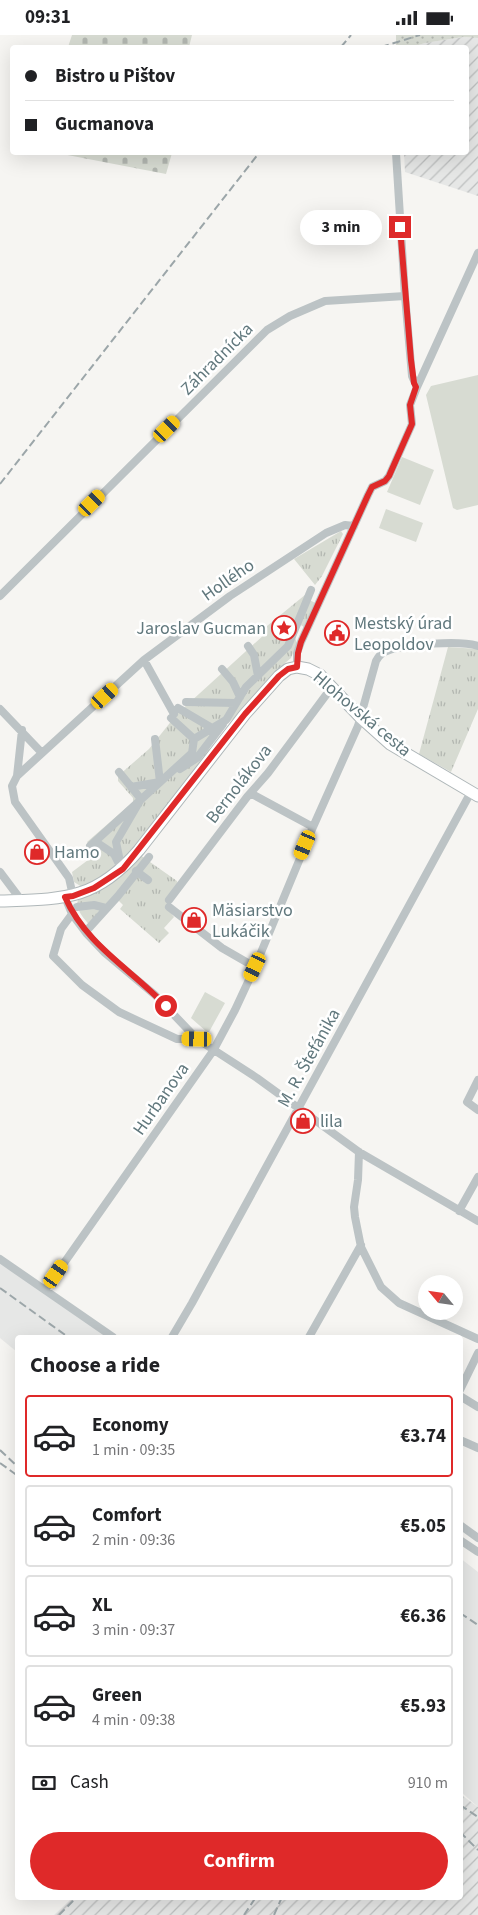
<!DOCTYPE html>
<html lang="en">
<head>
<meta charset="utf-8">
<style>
  :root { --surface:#fff; --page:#f2f2f2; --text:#202124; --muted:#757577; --line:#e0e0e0; --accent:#df2929 }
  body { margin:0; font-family:"Source Sans 3",sans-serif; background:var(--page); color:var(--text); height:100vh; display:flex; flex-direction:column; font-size:19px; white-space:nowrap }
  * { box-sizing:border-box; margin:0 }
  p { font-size:16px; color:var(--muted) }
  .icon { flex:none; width:28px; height:28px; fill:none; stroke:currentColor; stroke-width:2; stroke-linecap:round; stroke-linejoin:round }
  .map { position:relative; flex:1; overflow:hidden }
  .sheet { position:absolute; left:15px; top:1300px; width:448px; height:565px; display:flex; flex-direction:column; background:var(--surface); border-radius:5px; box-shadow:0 5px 20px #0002 }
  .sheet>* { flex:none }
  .top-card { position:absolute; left:10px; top:10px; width:459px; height:110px; border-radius:5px; box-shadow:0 5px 20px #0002; display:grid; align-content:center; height:110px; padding:0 15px; background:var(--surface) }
  .needle { width:32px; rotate:299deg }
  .buttons { position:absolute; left:418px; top:1240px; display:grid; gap:10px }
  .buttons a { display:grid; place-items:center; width:45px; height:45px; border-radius:50%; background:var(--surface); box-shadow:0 5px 20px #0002; font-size:25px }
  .end { position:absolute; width:22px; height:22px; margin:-11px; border:6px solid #df2929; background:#fff; box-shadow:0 0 0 2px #fff }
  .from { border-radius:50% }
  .bubble { position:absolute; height:35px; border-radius:18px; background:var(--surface); box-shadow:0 5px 20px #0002; font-size:16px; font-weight:700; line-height:35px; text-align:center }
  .car { position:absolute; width:15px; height:30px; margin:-15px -8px; border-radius:6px; box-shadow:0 0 4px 1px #0007; background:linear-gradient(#f5c518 24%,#345 0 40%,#f5c518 0 76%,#345 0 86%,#f5c518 0) }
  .top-card b { display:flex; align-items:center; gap:18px; height:48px; font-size:19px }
  .top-card b+b { border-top:1px solid var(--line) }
  .top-card i { width:12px; height:12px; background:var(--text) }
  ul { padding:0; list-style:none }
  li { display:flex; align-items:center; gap:15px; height:82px; margin:0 10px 8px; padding:0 5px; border:2px solid var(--line); border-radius:5px }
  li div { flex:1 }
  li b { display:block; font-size:19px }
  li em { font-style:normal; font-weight:700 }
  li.selected { border-color:var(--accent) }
  li>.icon { width:45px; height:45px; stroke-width:1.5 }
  h2 { padding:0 15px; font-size:22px; line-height:60px }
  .pay { display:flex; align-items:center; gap:12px; height:55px; padding:0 15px; font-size:19px }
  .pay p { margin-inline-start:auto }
  .action { display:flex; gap:10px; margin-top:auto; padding:10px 15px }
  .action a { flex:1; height:58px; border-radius:30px; background:var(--accent); color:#fff; font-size:20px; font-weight:700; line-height:58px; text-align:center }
  .status { display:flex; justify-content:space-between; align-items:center; height:35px; padding:0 25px; background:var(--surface); direction:ltr }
  .status svg { height:14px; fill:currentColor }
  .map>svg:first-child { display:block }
  .built { fill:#e6e7e6 }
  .industrial { fill:url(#industrial-furrows) }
  .grass { fill:url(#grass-dots) }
  .cemetery { fill:url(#cemetery-stones) }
  .park { fill:url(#park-tufts) }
  .pitch { fill:#d7dbd2 }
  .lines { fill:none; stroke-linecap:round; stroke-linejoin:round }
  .secondary-casing { stroke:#afb7b9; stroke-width:13 }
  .street { stroke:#bcc3c5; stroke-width:8 }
  .secondary { stroke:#fff; stroke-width:11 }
  .rail { stroke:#9ca6a9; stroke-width:2; stroke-dasharray:8 4; stroke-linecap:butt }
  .route { stroke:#df2929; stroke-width:6 }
  .labels { text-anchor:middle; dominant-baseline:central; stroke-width:5; stroke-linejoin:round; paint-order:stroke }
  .street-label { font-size:18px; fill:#61787d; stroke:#fff }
  .poi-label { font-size:18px; fill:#61787d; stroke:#fff; text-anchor:start }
</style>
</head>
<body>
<div class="status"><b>09:31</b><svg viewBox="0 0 49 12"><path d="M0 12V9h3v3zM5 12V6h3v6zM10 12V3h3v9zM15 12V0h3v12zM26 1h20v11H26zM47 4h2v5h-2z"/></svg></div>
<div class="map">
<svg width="478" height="1880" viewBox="0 0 478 1880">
  <defs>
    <pattern id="industrial-furrows" width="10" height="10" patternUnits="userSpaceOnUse" patternTransform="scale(1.25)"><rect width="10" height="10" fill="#e6e7e6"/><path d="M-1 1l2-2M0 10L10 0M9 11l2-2" fill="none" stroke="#bec0c0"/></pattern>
    <pattern id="grass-dots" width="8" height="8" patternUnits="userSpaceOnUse" patternTransform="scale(1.25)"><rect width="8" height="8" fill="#d7dbd2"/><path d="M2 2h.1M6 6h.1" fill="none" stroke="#b2b6b0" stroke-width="1.8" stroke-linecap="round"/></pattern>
    <pattern id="cemetery-stones" width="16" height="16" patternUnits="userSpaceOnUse" patternTransform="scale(1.25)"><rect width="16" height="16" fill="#d7dbd2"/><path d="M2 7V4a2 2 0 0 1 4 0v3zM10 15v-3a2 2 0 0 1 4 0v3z" fill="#b2b6b0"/></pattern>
    <pattern id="park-tufts" width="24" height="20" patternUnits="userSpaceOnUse" patternTransform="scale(1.25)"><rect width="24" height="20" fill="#d7dbd2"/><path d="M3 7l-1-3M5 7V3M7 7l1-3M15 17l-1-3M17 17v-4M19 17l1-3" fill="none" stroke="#b2b6b0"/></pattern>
  </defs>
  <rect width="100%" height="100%" fill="#f6f5f2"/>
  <path class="built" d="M0 1227 109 1302H18L17 1317 0 1303Z
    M460 1523 478 1537V1772L460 1756Z"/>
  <path class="industrial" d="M463 2 478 3V161L405 137 404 118H466V12H412L425 8Z
    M460 1759 478 1772V1880H54L73 1862H460Z"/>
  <path class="grass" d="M396 0H478V3L463 2 425 8 412 12H396Z"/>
  <path class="cemetery" d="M72 0H192L189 12H68Z
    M57 118H172L166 139Z"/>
  <path class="park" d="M341 496 343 499 322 541 315 550 294 524Z
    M311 555 308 564 315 568 304 592 299 589 294 600 297 608 291 623 278 634 243 676 227 689 211 709 208 719 133 815 177 846 178 850C167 864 162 867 174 882L164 893 169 898 159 908 120 874 123 870 118 865 92 893C78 877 73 872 82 852L74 847 72 837 96 819 87 807 133 767V763L118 746V741L149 714 177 679 266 598 267 591Z
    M448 612 478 614V674L451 737 419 719Z"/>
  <path class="pitch" d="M478 340V470L457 475 453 473 426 360 431 351Z
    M402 422 434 435 420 470 387 457Z
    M386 474 423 488 416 507 379 493Z
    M205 957 225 968 209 997H207L191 983Z"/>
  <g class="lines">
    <defs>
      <path id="secondary" d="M0 866C63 864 95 866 139 815L245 679 279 641 288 634 297 632 308 634 320 640 361 683 390 709 478 761"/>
    </defs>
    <use href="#secondary" class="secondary-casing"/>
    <path class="street" d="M417 352 478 218
      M0 561 267 295 290 281 325 266 405 261
      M248 611 254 620 258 641
      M144 625 174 679
      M297 632V618L301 607 368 460 372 452 385 446 389 441 412 389 410 370 417 352 412 341 405 261 396 118
      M222 634 233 647 240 662
      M186 667 236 668
      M178 673 212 693
      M0 674 42 718
      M171 683 194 704
      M22 695 17 741 12 751 15 767 69 843 73 861
      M155 704 160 747
      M180 734 197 723 223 689
      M119 737 141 764 116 807 121 831
      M17 741 144 625 230 561 326 498 345 490 354 491
      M131 752 160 747
      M252 759 313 792
      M99 809 114 819 118 827
      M90 811 192 718 194 704 226 685 246 652 288 611 311 555
      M136 836 148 845
      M0 837 21 865
      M65 862 72 879 87 899 105 918 155 960 197 1004 257 1043 359 1117 478 1186
      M169 865 247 762 268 738 332 652
      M77 872 94 870 106 873
      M169 872 222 913 255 932
      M72 879 61 894 53 921 82 950 119 977 177 1004H197
      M89 893 118 861 149 822
      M478 1045 467 1067 478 1075
      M359 1117 358 1145 354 1172 355 1182 361 1212 381 1252 399 1268 478 1304
      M459 1176 478 1142
      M0 1224 113 1302
      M45 1255 213 1016 235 975 255 932 313 792 358 691 376 626C379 621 381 618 387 616 406 609 460 605 478 611
      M172 1302 192 1268 471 757
      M309 1302 361 1210
      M460 1355 478 1318
      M460 1361 478 1372
      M460 1405 478 1413
      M460 1490 478 1503
      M460 1505 478 1517"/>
    <use href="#secondary" class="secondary"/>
    <path class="rail" d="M341 12 351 0
      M381 12 420 0
      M0 449 259 118
      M0 1253 68 1302
      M0 1415 18 1432
      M0 1428 18 1441
      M460 1578 478 1590
      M460 1770 478 1782
      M460 1797 478 1815
      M59 1880 77 1862
      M244 1880 256 1862
      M274 1880 282 1862"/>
  </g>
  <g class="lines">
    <path class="route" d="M166 971C131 934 86 910 65 862L73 861 94 853 123 834 245 679 279 641 288 634 297 632 298 618 301 607 368 460 372 452 385 446 389 441 412 389 410 370 416 352 414 348 411 325 400 192"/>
  </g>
  <defs>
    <symbol id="sight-ring" viewBox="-11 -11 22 22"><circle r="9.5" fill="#fff" stroke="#df2929" stroke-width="1.5"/><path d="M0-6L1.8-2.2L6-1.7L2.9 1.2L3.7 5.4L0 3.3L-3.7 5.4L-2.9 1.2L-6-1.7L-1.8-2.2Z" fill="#df2929"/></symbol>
    <symbol id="civic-ring" viewBox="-11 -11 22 22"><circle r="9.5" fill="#fff" stroke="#df2929" stroke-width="1.5"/><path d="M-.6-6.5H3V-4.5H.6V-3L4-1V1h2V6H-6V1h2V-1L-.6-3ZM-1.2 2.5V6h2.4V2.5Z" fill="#df2929"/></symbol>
    <symbol id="shop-ring" viewBox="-11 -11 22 22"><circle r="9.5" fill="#fff" stroke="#df2929" stroke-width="1.5"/><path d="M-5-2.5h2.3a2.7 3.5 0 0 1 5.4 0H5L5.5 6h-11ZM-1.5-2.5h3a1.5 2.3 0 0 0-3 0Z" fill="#df2929"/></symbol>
  </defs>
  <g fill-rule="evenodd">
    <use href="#sight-ring" x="270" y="579" width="28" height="28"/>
    <use href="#civic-ring" x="323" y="584" width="28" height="28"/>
    <use href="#shop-ring" x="23" y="803" width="28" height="28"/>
    <use href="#shop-ring" x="180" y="871" width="28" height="28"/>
    <use href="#shop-ring" x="289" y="1072" width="28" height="28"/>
  </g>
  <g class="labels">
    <g class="street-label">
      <text transform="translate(217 324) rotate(-45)">Záhradnícka</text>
      <text transform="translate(228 545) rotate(-35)">Hollého</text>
      <text transform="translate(362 679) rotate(40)">Hlohovská cesta</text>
      <text transform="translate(239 749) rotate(-52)">Bernolákova</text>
      <text transform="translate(309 1023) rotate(-61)">M. R. Štefánika</text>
      <text transform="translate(161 1064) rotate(-55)">Hurbanova</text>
    </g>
    <g class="poi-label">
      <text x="354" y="588">Mestský úrad<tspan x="354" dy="21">Leopoldov</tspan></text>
      <text x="266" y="593" text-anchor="end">Jaroslav Gucman</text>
      <text x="54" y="817">Hamo</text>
      <text x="212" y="875">Mäsiarstvo<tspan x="212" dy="21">Lukáčik</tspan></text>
      <text x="320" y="1086">lila</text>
    </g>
  </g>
</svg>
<div class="buttons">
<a><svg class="needle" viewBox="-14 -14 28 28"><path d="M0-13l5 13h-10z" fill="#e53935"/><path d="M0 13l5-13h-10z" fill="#757577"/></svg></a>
</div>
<i class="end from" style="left:166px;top:971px"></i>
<i class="end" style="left:400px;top:192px"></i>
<div class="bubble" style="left:300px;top:175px;width:82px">3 min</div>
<i class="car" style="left:167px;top:394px;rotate:45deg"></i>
<i class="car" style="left:92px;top:468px;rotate:45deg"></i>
<i class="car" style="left:105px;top:661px;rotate:48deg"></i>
<i class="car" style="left:305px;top:810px;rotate:203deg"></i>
<i class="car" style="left:255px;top:932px;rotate:205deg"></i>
<i class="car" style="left:197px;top:1004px;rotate:271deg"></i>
<i class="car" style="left:56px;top:1239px;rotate:35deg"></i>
<div class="top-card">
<b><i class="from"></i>Bistro u Pištov</b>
<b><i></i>Gucmanova</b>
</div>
<section class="sheet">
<h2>Choose a ride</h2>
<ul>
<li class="selected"><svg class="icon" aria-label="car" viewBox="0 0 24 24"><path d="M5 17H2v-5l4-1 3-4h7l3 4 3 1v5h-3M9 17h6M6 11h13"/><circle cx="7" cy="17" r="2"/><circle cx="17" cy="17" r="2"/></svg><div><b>Economy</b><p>1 min · 09:35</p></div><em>€3.74</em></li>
<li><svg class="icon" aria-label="car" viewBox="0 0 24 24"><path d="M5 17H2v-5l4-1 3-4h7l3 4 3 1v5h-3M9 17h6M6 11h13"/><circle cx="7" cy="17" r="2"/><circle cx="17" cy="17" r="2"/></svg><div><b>Comfort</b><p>2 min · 09:36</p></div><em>€5.05</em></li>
<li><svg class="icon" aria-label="car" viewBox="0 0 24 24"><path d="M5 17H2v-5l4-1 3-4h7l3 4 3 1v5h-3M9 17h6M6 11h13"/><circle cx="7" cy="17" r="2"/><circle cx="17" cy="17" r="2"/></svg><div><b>XL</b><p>3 min · 09:37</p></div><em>€6.36</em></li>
<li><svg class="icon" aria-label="car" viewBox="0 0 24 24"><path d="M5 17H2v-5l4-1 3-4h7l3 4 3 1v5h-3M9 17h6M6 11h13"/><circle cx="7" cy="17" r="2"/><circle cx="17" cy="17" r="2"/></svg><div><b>Green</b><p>4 min · 09:38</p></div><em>€5.93</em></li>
</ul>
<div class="pay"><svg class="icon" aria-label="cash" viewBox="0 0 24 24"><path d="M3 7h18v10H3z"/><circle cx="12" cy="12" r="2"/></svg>Cash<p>910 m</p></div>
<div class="action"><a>Confirm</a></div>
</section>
</div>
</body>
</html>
